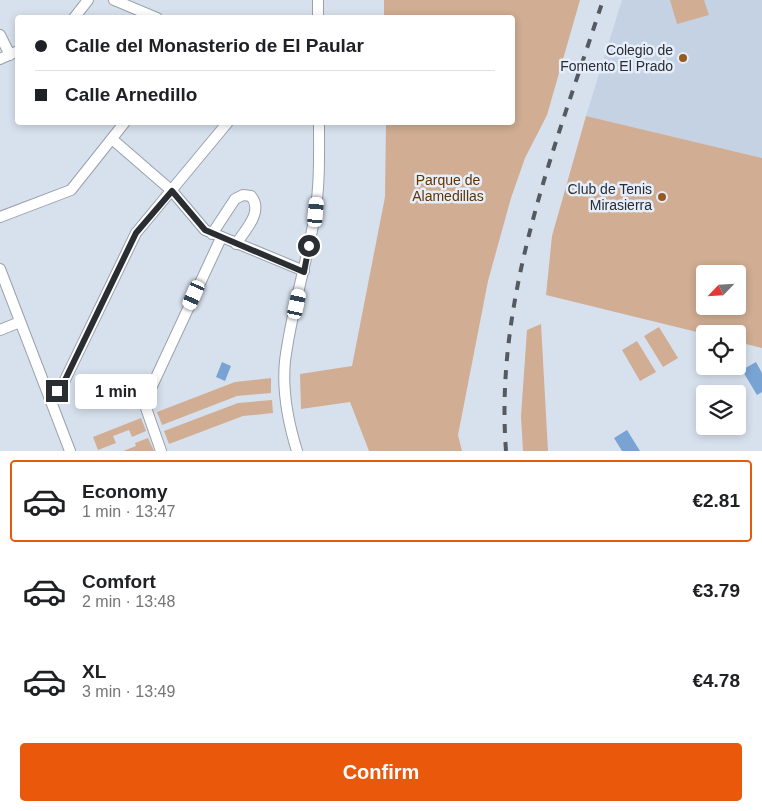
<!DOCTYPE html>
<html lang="en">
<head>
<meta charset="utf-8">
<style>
  :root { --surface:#fff; --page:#f6f6f6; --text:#202124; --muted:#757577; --line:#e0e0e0; --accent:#ea580c }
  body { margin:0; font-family:Arial,sans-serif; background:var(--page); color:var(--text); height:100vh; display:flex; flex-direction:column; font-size:19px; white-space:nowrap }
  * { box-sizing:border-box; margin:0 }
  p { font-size:16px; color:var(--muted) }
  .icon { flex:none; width:28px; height:28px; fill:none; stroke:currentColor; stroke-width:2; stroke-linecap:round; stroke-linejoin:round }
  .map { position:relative; height:451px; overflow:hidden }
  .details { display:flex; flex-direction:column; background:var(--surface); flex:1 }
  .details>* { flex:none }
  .banner { position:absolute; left:15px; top:15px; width:500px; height:110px; border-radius:5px; box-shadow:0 2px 8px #0003; display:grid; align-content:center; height:110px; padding:0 20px; background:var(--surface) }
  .needle { width:32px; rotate:245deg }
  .tools { position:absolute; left:696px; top:265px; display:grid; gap:10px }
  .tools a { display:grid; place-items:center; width:50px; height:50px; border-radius:5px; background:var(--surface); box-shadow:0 2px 8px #0003; font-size:25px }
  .end { position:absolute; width:22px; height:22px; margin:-11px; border:6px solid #2a2e32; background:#fff; box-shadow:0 0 0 2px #fff }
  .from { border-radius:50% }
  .bubble { position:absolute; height:35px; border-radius:5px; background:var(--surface); box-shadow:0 2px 8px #0003; font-size:16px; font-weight:700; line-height:35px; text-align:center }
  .car { position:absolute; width:15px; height:30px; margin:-15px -8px; border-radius:6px; box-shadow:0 0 4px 1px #0007; background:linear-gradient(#fff 24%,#345 0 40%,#fff 0 76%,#345 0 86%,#fff 0) }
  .banner b { display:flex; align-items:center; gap:18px; height:48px; font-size:19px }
  .banner b+b { border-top:1px solid var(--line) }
  .banner i { width:12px; height:12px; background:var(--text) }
  ul { padding:9px 0 0; list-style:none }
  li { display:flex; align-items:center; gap:15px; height:82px; margin:0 10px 8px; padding:0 10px; border:2px solid transparent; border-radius:5px }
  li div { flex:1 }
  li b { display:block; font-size:19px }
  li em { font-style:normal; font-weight:700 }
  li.on { border-color:var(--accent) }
  li>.icon { width:45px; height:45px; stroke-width:1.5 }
  .primary-button { display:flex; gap:10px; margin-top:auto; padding:10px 20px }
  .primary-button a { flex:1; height:58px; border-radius:5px; background:var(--accent); color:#fff; font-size:20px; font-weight:700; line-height:58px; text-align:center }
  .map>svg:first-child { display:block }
  .built { fill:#c4d2e3 }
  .green { fill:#d0ad93; fill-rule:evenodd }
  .water { fill:#79a3d3 }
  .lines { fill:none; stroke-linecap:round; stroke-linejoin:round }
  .street-casing { stroke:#98a1ac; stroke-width:12 }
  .street { stroke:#fff; stroke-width:10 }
  .rail { stroke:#545a60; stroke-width:4; stroke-dasharray:9 9; stroke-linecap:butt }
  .route { stroke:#2a2e32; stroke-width:6 }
  .poi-dot { fill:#985921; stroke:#e5eefa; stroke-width:2 }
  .labels { text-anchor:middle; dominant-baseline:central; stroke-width:5; stroke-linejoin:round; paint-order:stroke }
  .poi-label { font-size:14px; fill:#2a2e32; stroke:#e5eefa; text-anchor:end }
  .park-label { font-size:14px; fill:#653300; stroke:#e5eefa }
</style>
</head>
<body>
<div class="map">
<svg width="762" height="451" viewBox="0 0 762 451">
  <rect width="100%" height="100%" fill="#d7e1ed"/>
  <path class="built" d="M622 0H762V158L586 116Z"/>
  <path class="green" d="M384 0H580L547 115 525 158 511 198 488 281 458 435 462 451H369L350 402 301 409 300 374 352 366 385 197 386 123 512 122V18L384 17Z
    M670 0H704L709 15 677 24Z
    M586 116 762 158V348L738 342V334H705L546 295 552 236ZM705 274H738V306H705Z
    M541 324 548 451H523L521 416 527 330Z
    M659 327 678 358 663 367 644 336Z
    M637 341 656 372 640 381 622 350Z
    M271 378V393L237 396 162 425 157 412 235 382Z
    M272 400 273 413 243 416 169 444 164 431 238 403Z
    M141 418 146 431 132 437 129 430 113 436 116 443 98 450 93 437Z
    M148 438 154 451H123L136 446 135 443Z"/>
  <path class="water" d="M222 362 231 366 225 381 216 377Z
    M756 362 762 373V392L757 395 742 370Z
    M627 430 640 451H622L614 438Z"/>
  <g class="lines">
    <defs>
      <path id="street" d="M114 0 157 18
        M318 0V18
        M74 18 88 0
        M0 35 10 55
        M0 59 18 51
        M112 139 172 191 205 230 304 271
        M0 217 71 190 125 122
        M212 234 235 199 243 195 251 196C264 212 245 230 236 244
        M0 269 70 451
        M0 330 20 322
        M51 400 64 382 136 233 228 122
        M161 451 146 408V399L221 238
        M297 451C288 422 282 391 285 361 291 312 307 263 315 214 320 184 319 153 319 122"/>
    </defs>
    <use href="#street" class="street-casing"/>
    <use href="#street" class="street"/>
    <path class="rail" d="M506 451C494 296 556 145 603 0"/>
  </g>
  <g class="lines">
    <path class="route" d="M57 391 64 382 136 233 172 191 205 230 304 272 309 246"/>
  </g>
  <g class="poi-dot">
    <circle cx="683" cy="58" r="5"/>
    <circle cx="662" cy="197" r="5"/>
  </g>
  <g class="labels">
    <g class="poi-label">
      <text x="673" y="50">Colegio de<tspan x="673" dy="16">Fomento El Prado</tspan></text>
      <text x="652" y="189">Club de Tenis<tspan x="652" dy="16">Mirasierra</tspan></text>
    </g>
    <g class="park-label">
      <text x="448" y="180">Parque de<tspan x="448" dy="16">Alamedillas</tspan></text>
    </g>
  </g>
</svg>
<div class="tools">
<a><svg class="needle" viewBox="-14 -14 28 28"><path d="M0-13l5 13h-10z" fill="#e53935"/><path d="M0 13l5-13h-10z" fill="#757577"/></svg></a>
<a><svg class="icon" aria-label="locate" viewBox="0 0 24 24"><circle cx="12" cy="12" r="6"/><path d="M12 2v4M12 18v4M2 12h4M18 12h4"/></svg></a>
<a><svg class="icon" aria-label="layers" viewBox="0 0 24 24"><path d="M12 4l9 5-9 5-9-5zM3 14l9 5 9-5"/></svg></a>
</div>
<i class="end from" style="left:309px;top:246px"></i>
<i class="end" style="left:57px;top:391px"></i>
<div class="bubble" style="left:75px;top:374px;width:82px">1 min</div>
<i class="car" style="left:316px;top:212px;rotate:5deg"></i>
<i class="car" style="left:194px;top:295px;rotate:204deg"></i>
<i class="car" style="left:297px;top:304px;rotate:12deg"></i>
<div class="banner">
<b><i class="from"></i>Calle del Monasterio de El Paular</b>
<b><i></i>Calle Arnedillo</b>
</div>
</div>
<section class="details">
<ul>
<li class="on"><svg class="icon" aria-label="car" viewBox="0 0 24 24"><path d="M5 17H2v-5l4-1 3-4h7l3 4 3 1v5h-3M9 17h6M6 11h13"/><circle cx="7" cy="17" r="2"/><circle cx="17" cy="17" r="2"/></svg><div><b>Economy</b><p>1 min · 13:47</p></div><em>€2.81</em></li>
<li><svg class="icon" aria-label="car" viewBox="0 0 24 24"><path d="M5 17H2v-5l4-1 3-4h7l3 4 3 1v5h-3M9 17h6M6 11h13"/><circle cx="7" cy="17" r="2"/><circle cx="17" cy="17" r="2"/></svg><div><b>Comfort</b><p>2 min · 13:48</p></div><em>€3.79</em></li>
<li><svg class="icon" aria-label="car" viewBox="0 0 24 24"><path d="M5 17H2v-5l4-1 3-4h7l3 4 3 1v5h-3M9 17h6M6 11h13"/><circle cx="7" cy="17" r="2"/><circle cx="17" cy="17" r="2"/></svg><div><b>XL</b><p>3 min · 13:49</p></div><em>€4.78</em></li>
</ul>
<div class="primary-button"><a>Confirm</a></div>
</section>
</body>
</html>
